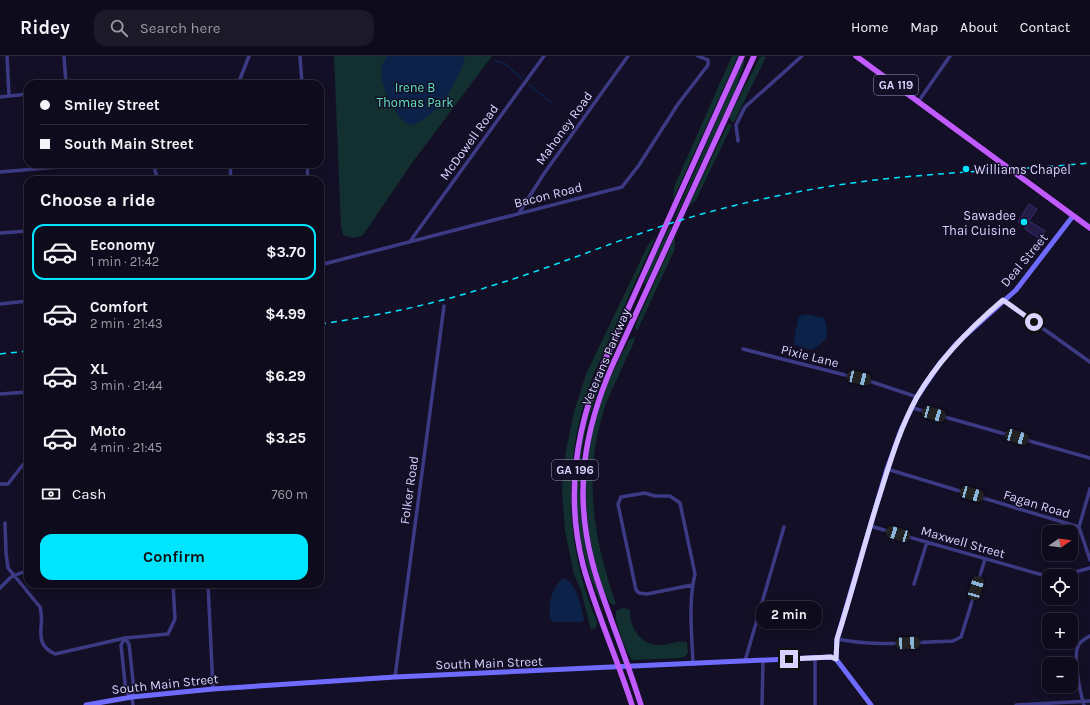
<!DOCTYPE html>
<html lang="en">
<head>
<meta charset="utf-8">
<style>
  :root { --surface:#0e0b1c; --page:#1c1929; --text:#f1f3f6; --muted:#9b9ba3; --line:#2e2b3b; --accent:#00e5ff }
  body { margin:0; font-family:Karla,sans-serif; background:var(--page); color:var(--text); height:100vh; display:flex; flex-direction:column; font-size:15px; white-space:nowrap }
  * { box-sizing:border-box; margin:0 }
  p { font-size:13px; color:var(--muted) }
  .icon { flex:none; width:22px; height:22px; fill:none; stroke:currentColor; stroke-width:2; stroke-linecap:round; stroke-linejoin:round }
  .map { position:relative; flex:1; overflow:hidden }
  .panel { position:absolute; left:24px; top:120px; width:300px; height:412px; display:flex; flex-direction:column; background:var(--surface); border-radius:12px; box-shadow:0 2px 10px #0003,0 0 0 1px var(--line) }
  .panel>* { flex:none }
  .hud { position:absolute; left:24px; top:24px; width:300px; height:88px; border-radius:12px; box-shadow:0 2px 10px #0003,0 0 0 1px var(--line); display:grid; align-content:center; height:88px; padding:0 16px; background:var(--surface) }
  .needle { width:26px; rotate:77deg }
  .controls { position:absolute; left:1042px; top:469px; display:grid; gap:8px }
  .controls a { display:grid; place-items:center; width:36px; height:36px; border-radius:8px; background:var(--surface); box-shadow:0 2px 10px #0003,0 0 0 1px var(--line); font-size:20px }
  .end { position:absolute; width:18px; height:18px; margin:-9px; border:5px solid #d9d4ff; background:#111; box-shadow:0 0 0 2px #111 }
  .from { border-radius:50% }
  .bubble { position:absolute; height:28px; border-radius:12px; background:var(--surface); box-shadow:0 2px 10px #0003,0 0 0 1px var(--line); font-size:13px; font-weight:700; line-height:28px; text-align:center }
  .car { position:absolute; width:12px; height:24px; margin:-12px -6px; border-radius:5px; box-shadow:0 0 3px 1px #0007; background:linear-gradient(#222 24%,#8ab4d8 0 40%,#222 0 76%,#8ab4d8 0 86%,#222 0) }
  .hud b { display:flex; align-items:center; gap:14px; height:38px; font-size:15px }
  .hud b+b { border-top:1px solid var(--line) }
  .hud i { width:10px; height:10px; background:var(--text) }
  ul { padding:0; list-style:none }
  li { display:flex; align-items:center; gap:12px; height:56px; margin:0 8px 6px; padding:0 8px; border:2px solid transparent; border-radius:12px }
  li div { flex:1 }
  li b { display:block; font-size:15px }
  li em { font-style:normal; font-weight:700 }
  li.current { border-color:var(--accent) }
  li>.icon { width:36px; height:36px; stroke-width:1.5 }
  h2 { padding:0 16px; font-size:18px; line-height:48px }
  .pay { display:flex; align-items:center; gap:10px; height:44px; padding:0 16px; font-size:15px }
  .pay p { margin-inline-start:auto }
  .action { display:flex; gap:8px; margin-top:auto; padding:8px 16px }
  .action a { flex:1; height:46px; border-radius:12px; background:var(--accent); color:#111; font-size:16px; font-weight:700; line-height:46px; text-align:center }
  header { display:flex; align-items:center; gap:24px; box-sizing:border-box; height:56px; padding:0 20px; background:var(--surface); border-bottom:1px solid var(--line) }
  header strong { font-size:19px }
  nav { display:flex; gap:22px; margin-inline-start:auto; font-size:14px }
  .search { width:280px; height:36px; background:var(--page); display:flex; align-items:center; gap:10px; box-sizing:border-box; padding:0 14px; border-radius:12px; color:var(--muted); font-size:15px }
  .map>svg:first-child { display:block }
  .green { fill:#12302f }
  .water { fill:#0c2248 }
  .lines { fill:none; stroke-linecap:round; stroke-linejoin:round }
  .stream { stroke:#0c2248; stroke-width:1.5 }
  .building { fill:#241b47; stroke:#3b2d73 }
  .street { stroke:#3d3a85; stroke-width:3.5 }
  .secondary { stroke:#6f6bff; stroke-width:5 }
  .primary { stroke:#c25bff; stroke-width:5.5 }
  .rail { stroke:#00e5ff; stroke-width:1.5; stroke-dasharray:6 5; stroke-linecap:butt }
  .route { stroke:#d9d4ff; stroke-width:5 }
  .poi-dot { fill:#00e5ff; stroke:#130f26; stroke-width:1.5 }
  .labels { text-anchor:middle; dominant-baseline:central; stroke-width:3; stroke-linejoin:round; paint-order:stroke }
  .shield { fill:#130f26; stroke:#9e99be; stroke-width:1 }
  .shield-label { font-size:12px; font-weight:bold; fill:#d9d4ff }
  .park-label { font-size:13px; fill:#5fe0c0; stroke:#130f26 }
  .street-label { font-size:13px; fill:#d9d4ff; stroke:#130f26 }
  .poi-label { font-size:13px; fill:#d9d4ff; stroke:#130f26; text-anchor:start }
</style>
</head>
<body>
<header>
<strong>Ridey</strong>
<div class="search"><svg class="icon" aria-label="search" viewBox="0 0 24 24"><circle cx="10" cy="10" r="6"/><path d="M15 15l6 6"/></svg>Search here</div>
<nav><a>Home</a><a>Map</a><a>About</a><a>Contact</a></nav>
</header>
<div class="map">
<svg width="1090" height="649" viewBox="0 0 1090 649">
  <rect width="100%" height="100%" fill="#130f26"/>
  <path class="green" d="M334 0H492L412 107 363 179C355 183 351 182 343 179L341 170Z
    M732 0H738L673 144 674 131Z
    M763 0 766 1 734 66H732L729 61 760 1Z
    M743 4 745 5 734 37 676 161 674 162Z
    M728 68 732 69 696 144 688 151Z
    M670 170 672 171 646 228H644L648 215Z
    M656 180 592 322C563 402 563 486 597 566L596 572 591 574 581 534 574 518 565 475 562 432 566 395 574 356 586 318 648 189Z
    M675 180V193L637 275 635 271 639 261Z
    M635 281C634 288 630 295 627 301 620 317 612 332 606 348 582 416 593 482 616 548L614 549C604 544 600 523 597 513 581 457 582 394 603 339 610 320 620 302 629 284Z
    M603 315H605C599 332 593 348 588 365 572 424 580 487 601 544L600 545C565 466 572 393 603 315Z
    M624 552 630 554C629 572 642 591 662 589 672 588 678 584 687 586L688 597 685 601 680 602 632 604C626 595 612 563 617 554Z"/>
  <path class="water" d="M387 0H465C462 21 433 67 410 69 397 65 380 29 381 15 381 9 384 5 387 0Z
    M806 258 824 262C830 281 829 283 812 294L794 289 795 276 799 260Z
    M565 522C579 533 580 547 584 563L582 566H554L551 564C547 552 552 527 565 522Z"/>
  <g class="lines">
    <path class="stream" d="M495 5 504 7 522 23
      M529 29 551 46"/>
  </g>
  <path class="building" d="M1029 148 1037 153 1029 165 1045 175 1040 183 1025 173 1026 171 1018 166Z"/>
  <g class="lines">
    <path class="street" d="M7 0 9 40
      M64 0 66 28
      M300 0 302 28
      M160 28H166
      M238 28 249 0
      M0 41 28 38
      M918 46 950 0
      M738 85 736 69 745 51 802 0
      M151 108 154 111 158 124
      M230 108 231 124
      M307 108 308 124
      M0 116 93 108
      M519 157 543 119 628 0
      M0 177 28 175
      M411 184 544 0
      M320 209 622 131 639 109 678 48 708 9V4L698 0
      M1003 244 1090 306
      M0 248 28 245
      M743 293 869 325 917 341
      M0 338 28 336
      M913 352 1090 402
      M887 413 1079 471 1090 504
      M0 428H8L28 402
      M5 467 6 497 8 512 40 551C46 569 31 587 55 598L125 582 168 578 175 563 173 528
      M870 470 1039 518 1051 520
      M1079 471 1090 433
      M1061 520 1090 512
      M208 528 213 633
      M914 528 927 486
      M692 529 647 538 639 537 636 534 618 448 621 441 645 437 655 440H670L680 447 695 518C688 547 692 578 693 608
      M113 530 114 528
      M0 532 11 521 28 514
      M125 582 129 588 134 634 132 641 133 649
      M125 582 121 589 126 636 132 641
      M837 583C875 591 914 586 953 585L961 581 985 503
      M745 605 784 471
      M395 621 444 250
      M762 649 763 605
      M815 649V601
      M1016 649 1090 645
      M1084 649C1080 636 1073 602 1078 590 1080 585 1086 582 1090 580"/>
    <path class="secondary" d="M836 603 837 583 887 413 901 374 917 341 940 307 957 287 1016 234 1073 160
      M86 649 132 641 213 633 395 621 831 601 836 603 871 649"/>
    <path class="primary" d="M856 0 1090 172
      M632 649C617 602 596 556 583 509 566 442 575 376 601 313L742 0
      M641 649C632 621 622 593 612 566 605 546 597 526 592 505 574 436 584 375 612 310L754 0"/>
    <path class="rail" d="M320 268C378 260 435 248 491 230 564 208 634 176 709 156 773 139 838 127 904 121 967 115 1028 113 1090 107
      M0 298 28 295"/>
  </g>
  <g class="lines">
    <path class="route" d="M789 603 831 601 836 603 837 583C853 534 865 484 881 435 891 403 901 370 917 341 939 303 970 272 1003 244L1034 266"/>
  </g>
  <g class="poi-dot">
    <circle cx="966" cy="113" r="4"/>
    <circle cx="1024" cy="166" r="4"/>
  </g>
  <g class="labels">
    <g class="shield">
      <rect x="874" y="19" width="44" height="20" rx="3"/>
      <rect x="552" y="404" width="46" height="20" rx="3"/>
    </g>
    <g class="shield-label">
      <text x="896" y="29">GA 119</text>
      <text x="575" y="414">GA 196</text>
    </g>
    <g class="park-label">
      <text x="415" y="31">Irene B<tspan x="415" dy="15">Thomas Park</tspan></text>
    </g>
    <g class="street-label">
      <text transform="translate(564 72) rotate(-54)">Mahoney Road</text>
      <text transform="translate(469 86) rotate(-54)">McDowell Road</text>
      <text transform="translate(548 139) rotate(-14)">Bacon Road</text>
      <text transform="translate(1024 204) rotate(-50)">Deal Street</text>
      <text transform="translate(810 300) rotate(14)">Pixie Lane</text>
      <text transform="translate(606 301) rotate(-67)">Veterans Parkway</text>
      <text transform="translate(409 434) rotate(-82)">Folker Road</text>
      <text transform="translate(1037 448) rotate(17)">Fagan Road</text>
      <text transform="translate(963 486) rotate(16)">Maxwell Street</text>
      <text transform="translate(489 607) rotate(-2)">South Main Street</text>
      <text transform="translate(165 628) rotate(-6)">South Main Street</text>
    </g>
    <g class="poi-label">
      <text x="974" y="113">Williams Chapel</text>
      <text x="1016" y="159" text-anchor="end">Sawadee<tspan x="1016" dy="15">Thai Cuisine</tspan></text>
    </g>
  </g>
</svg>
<div class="controls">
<a><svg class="needle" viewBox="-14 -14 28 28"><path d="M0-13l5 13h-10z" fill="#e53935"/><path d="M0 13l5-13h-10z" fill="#9b9ba3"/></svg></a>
<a><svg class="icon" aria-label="locate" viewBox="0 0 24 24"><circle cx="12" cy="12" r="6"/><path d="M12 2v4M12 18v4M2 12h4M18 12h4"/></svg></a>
<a>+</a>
<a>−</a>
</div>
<i class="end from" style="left:1034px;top:266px"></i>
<i class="end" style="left:789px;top:603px"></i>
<div class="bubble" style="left:756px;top:545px;width:66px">2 min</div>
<i class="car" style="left:859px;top:322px;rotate:103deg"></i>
<i class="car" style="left:934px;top:358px;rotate:106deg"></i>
<i class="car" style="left:1017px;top:381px;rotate:106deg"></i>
<i class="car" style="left:972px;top:438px;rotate:106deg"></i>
<i class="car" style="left:898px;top:478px;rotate:287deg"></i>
<i class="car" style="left:976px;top:532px;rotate:17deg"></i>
<i class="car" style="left:908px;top:587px;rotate:87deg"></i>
<div class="hud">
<b><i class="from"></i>Smiley Street</b>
<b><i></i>South Main Street</b>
</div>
<section class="panel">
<h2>Choose a ride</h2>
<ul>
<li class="current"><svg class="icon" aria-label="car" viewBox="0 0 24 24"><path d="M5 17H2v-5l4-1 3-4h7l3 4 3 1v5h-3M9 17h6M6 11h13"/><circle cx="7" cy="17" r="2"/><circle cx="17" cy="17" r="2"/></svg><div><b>Economy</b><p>1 min · 21:42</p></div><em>$3.70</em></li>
<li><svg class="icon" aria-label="car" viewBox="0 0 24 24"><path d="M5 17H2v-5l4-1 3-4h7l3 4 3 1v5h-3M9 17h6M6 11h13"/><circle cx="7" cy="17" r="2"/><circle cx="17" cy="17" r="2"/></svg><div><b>Comfort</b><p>2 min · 21:43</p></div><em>$4.99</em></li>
<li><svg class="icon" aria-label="car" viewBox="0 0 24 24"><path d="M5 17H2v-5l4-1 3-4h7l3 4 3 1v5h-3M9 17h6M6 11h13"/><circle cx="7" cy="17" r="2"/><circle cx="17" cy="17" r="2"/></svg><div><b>XL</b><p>3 min · 21:44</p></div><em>$6.29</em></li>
<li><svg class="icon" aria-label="car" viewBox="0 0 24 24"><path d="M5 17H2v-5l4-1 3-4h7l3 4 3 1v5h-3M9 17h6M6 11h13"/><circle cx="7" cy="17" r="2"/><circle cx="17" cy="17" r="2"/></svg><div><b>Moto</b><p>4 min · 21:45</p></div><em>$3.25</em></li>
</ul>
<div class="pay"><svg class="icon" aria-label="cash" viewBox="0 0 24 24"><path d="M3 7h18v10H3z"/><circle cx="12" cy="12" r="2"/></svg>Cash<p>760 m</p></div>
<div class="action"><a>Confirm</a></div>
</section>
</div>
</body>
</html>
